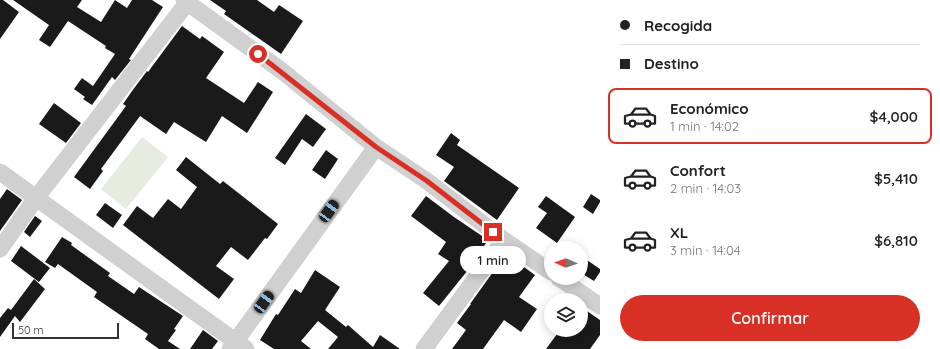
<!DOCTYPE html>
<html lang="es">
<head>
<meta charset="utf-8">
<style>
  :root { --surface:#fff; --page:#f2f2f2; --text:#222; --muted:#767676; --line:#e0e0e0; --accent:#d93025 }
  body { margin:0; font-family:Quicksand,sans-serif; background:var(--page); color:var(--text); height:100vh; display:flex; flex-direction:column; font-size:15px; white-space:nowrap }
  * { box-sizing:border-box; margin:0 }
  p { font-size:13px; color:var(--muted) }
  .icon { flex:none; width:22px; height:22px; fill:none; stroke:currentColor; stroke-width:2; stroke-linecap:round; stroke-linejoin:round }
  .map { position:relative; flex:1; overflow:hidden }
  .side { display:flex; flex-direction:column; background:var(--surface); width:340px }
  .side>* { flex:none }
  .top-card { display:grid; align-content:center; height:88px; padding:0 20px; background:var(--surface) }
  .needle { width:26px; rotate:272deg }
  .tools { position:absolute; left:544px; top:241px; display:grid; gap:8px }
  .tools a { display:grid; place-items:center; width:44px; height:44px; border-radius:50%; background:var(--surface); box-shadow:0 2px 10px #0003; font-size:20px }
  .scale { position:absolute; left:12px; bottom:10px; width:107px; box-sizing:border-box; padding-left:4px; border:2px solid #333; border-top:0; font-size:11px; line-height:14px; white-space:nowrap; color:#333; -webkit-text-stroke:3px #fff; paint-order:stroke }
  .end { position:absolute; width:18px; height:18px; margin:-9px; border:5px solid #d93025; background:#fff; box-shadow:0 0 0 2px #fff }
  .from { border-radius:50% }
  .bubble { position:absolute; height:28px; border-radius:14px; background:var(--surface); box-shadow:0 2px 10px #0003; font-size:13px; font-weight:600; line-height:28px; text-align:center }
  .car { position:absolute; width:12px; height:24px; margin:-12px -6px; border-radius:5px; box-shadow:0 0 3px 1px #0007; background:linear-gradient(#222 24%,#8ab4d8 0 40%,#222 0 76%,#8ab4d8 0 86%,#222 0) }
  .top-card b { display:flex; align-items:center; gap:14px; height:38px; font-size:15px }
  .top-card b+b { border-top:1px solid var(--line) }
  .top-card i { width:10px; height:10px; background:var(--text) }
  ul { padding:0; list-style:none }
  li { display:flex; align-items:center; gap:12px; height:56px; margin:0 8px 6px; padding:0 12px; border:2px solid transparent; border-radius:8px }
  li div { flex:1 }
  li b { display:block; font-size:15px }
  li em { font-style:normal; font-weight:600 }
  li.selected { border-color:var(--accent) }
  li>.icon { width:36px; height:36px; stroke-width:1.5 }
  .action { display:flex; gap:8px; margin-top:auto; padding:8px 20px }
  .action a { flex:1; height:46px; border-radius:24px; background:var(--accent); color:#fff; font-size:16px; font-weight:600; line-height:46px; text-align:center }
  main { display:flex; flex:1; min-height:0 }
  .map>svg:first-child { display:block }
  .green { fill:#e6ecdf }
  .building { fill:#1a1a1a }
  .lines { fill:none; stroke-linecap:round; stroke-linejoin:round }
  .street { stroke:#d0d0d0; stroke-width:17 }
  .route { stroke:#d93025; stroke-width:5 }
</style>
</head>
<body>
<main>
<div class="map">
<svg width="600" height="349" viewBox="0 0 600 349">
  <rect width="100%" height="100%" fill="#fff"/>
  <path class="green" d="M142 137 168 157 126 209 101 189Z"/>
  <path class="building" d="M0 0H3L19 12 0 39Z
    M13 0H82L77 7 101 22 115 0 127 8 132 0H152L163 7 129 59 131 60 115 80 112 77 92 105 83 99 85 97 74 89 82 78 93 86 115 54 105 48 106 46 68 21 50 47 39 40 49 25Z
    M210 0H257L274 12 279 5 303 21 281 54 224 14 226 11Z
    M182 26 200 39 202 36 224 52 206 78 244 103 258 82 273 92 247 133 222 116 206 142 174 122 166 134 140 116 101 169 103 171 90 189 74 177 126 106 123 104 132 91 147 71 148 72Z
    M54 103 81 123 66 143 39 124Z
    M306 114 326 129 313 147 302 139 285 165 275 158Z
    M451 133 460 140 457 145 519 188 497 220 444 181 454 167 436 155Z
    M326 150 338 159 325 179 312 170Z
    M186 157 220 184 223 181 278 224 267 239 265 238 248 260 231 247 216 266 234 279 219 299 123 225 137 206 153 218 168 199 181 209 197 187 176 170Z
    M7 189 22 200 0 231V199Z
    M591 194 600 200V202L593 214 583 207Z
    M426 196 454 217 488 240 468 270 439 306 423 293 449 261 438 254 446 242 411 216Z
    M546 196 575 217 557 243 536 228 547 213 538 207Z
    M105 203 122 215 113 228 96 215Z
    M35 216 42 221 30 237 24 232Z
    M62 237 72 243 71 245 110 273 108 276 134 294 139 287 183 316 174 329 176 330 168 341 180 349H159L145 339 148 334 94 297 97 292 58 264 55 268 45 262Z
    M21 246 50 268 39 282 11 261Z
    M506 254 535 275 519 297 537 309 521 332 504 320 483 349H452L466 330 457 323 471 304H470Z
    M581 256 600 269V272L594 281 581 273Z
    M315 270 340 287 325 310 346 327 348 325 373 347 380 335 400 349H328L338 337 318 321 301 341 311 349H274L260 340 276 314 278 315 295 289 301 293Z
    M34 279 45 289 20 322 15 316 0 337V318L8 308 11 310Z
    M581 307 600 320V335L590 349H546L560 330H581Z
    M203 330 218 341 212 349H190Z"/>
  <g class="lines">
    <path class="street" d="M184 0 282 71 376 147 427 181 504 240 551 272
      M0 172 246 349
      M0 249 36 198 187 3
      M559 278 600 306
      M230 349 376 147
      M424 349 504 240"/>
  </g>
  <g class="lines">
    <path class="route" d="M258 54 376 147 427 181 493 232"/>
  </g>
</svg>
<div class="tools">
<a><svg class="needle" viewBox="-14 -14 28 28"><path d="M0-13l5 13h-10z" fill="#e53935"/><path d="M0 13l5-13h-10z" fill="#767676"/></svg></a>
<a><svg class="icon" aria-label="layers" viewBox="0 0 24 24"><path d="M12 4l9 5-9 5-9-5zM3 14l9 5 9-5"/></svg></a>
</div>
<div class="scale">50 m</div>
<i class="end from" style="left:258px;top:54px"></i>
<i class="end" style="left:493px;top:232px"></i>
<div class="bubble" style="left:460px;top:246px;width:66px">1 min</div>
<i class="car" style="left:329px;top:211px;rotate:36deg"></i>
<i class="car" style="left:264px;top:302px;rotate:36deg"></i>
</div>
<section class="side">
<div class="top-card">
<b><i class="from"></i>Recogida</b>
<b><i></i>Destino</b>
</div>
<ul>
<li class="selected"><svg class="icon" aria-label="car" viewBox="0 0 24 24"><path d="M5 17H2v-5l4-1 3-4h7l3 4 3 1v5h-3M9 17h6M6 11h13"/><circle cx="7" cy="17" r="2"/><circle cx="17" cy="17" r="2"/></svg><div><b>Económico</b><p>1 min · 14:02</p></div><em>$4,000</em></li>
<li><svg class="icon" aria-label="car" viewBox="0 0 24 24"><path d="M5 17H2v-5l4-1 3-4h7l3 4 3 1v5h-3M9 17h6M6 11h13"/><circle cx="7" cy="17" r="2"/><circle cx="17" cy="17" r="2"/></svg><div><b>Confort</b><p>2 min · 14:03</p></div><em>$5,410</em></li>
<li><svg class="icon" aria-label="car" viewBox="0 0 24 24"><path d="M5 17H2v-5l4-1 3-4h7l3 4 3 1v5h-3M9 17h6M6 11h13"/><circle cx="7" cy="17" r="2"/><circle cx="17" cy="17" r="2"/></svg><div><b>XL</b><p>3 min · 14:04</p></div><em>$6,810</em></li>
</ul>
<div class="action"><a>Confirmar</a></div>
</section>
</main>
</body>
</html>
